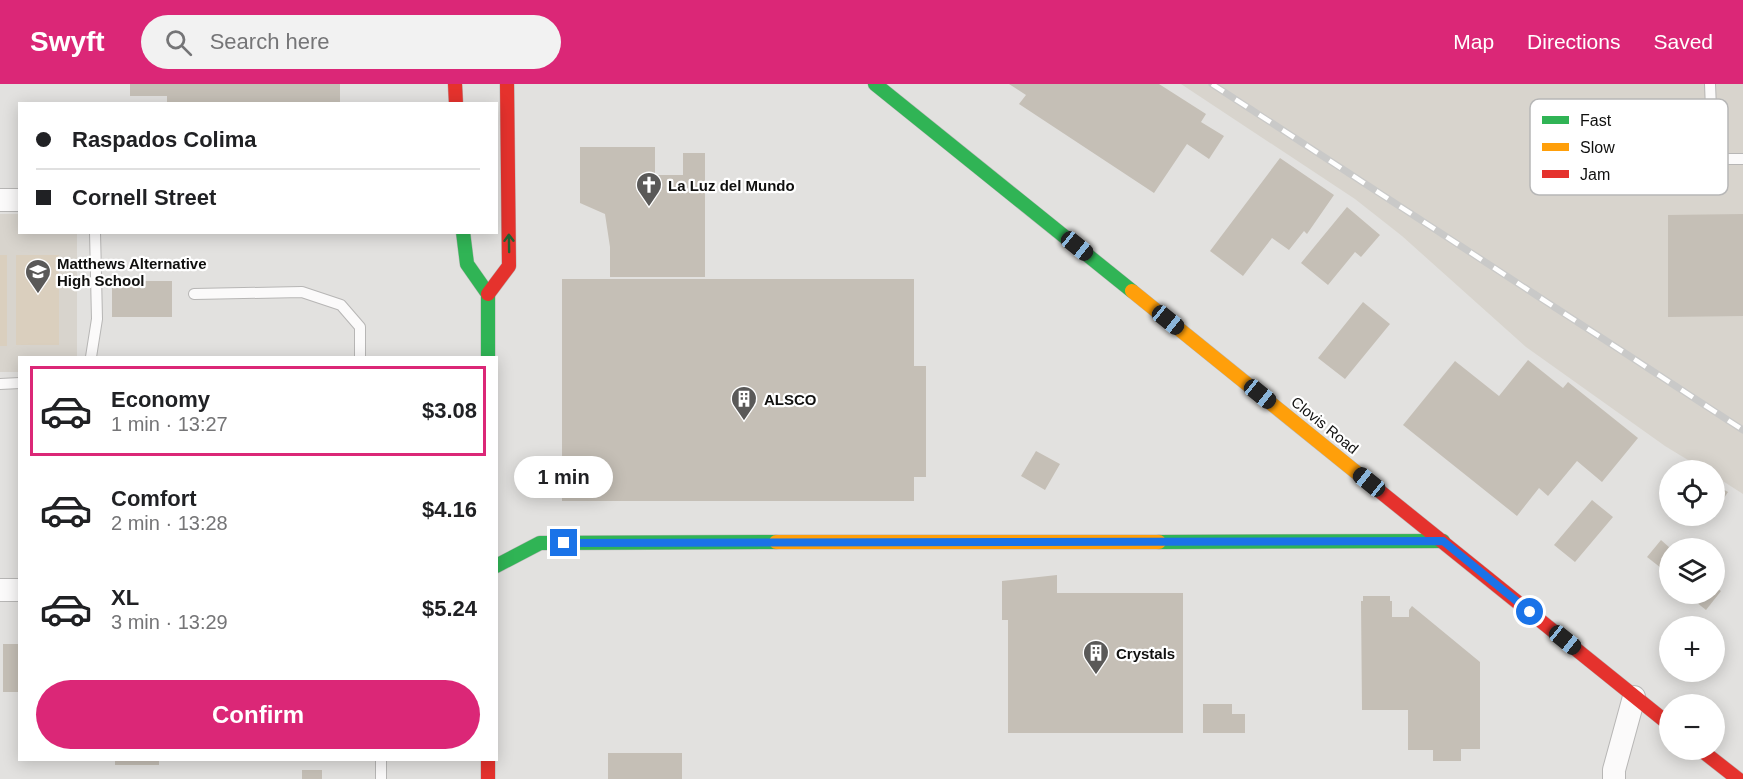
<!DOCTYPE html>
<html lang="en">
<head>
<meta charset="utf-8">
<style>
  :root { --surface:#fff; --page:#f2f2f2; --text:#202124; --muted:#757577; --line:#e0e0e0; --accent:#db2777 }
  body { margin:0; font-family:Arial,sans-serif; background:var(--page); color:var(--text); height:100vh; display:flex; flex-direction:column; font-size:22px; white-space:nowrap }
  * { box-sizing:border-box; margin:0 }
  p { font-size:20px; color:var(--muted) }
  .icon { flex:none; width:33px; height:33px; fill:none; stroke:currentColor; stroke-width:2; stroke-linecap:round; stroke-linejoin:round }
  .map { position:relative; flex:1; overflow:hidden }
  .side { position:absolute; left:18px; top:272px; width:480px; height:405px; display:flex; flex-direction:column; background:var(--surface); border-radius:0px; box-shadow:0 3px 15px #0003 }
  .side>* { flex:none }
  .banner { position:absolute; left:18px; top:18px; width:480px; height:132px; border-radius:0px; box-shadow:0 3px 15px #0003; display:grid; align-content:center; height:132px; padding:0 18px; background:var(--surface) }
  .controls { position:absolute; left:1659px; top:376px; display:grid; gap:12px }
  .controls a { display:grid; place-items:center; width:66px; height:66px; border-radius:50%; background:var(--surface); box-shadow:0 3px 15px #0003; font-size:30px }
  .end { position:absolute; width:27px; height:27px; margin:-14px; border:8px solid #1a73e8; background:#fff; box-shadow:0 0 0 3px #fff }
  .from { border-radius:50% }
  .bubble { position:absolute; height:42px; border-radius:21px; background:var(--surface); box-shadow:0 3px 15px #0003; font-size:20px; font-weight:700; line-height:42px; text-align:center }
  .car { position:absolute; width:18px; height:36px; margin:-18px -9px; border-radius:8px; box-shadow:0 0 4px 2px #0007; background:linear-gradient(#222 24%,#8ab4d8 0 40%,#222 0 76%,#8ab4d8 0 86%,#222 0) }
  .banner b { display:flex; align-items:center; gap:21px; height:57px; font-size:22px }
  .banner b+b { border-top:2px solid var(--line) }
  .banner i { width:15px; height:15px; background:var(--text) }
  ul { padding:10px 0 0; list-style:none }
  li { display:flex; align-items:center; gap:18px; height:90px; margin:0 12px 9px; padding:0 6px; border:3px solid transparent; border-radius:0px }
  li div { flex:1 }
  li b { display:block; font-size:22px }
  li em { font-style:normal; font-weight:700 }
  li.selected { border-color:var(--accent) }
  li>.icon { width:54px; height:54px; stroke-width:1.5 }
  .cta { display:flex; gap:12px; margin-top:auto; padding:12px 18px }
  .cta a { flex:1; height:69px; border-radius:36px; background:var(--accent); color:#fff; font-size:24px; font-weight:700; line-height:69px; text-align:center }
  header { display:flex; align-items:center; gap:36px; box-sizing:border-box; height:84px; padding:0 30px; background:var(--accent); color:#fff }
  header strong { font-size:28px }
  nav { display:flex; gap:33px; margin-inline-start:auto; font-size:21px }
  .search { width:420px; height:54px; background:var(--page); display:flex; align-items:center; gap:15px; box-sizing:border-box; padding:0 21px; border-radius:33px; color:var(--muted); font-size:22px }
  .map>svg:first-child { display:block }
  .built { fill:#d8d4cd }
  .green { fill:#dacfbe }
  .building { fill:#c5bfb6 }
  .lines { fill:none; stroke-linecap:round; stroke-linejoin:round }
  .lane-casing { stroke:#b7b6b5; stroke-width:12 }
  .street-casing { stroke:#b7b6b5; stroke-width:24 }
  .fast-casing { stroke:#b7b6b5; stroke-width:15 }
  .slow-casing { stroke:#b7b6b5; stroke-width:15 }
  .jam-casing { stroke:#b7b6b5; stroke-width:15 }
  .lane { stroke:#fbfafa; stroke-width:10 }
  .street { stroke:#fbfafa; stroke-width:22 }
  .fast { stroke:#30b455; stroke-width:14 }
  .slow { stroke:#ff9f0a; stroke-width:14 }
  .jam { stroke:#e5322d; stroke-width:14 }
  .rail-casing { stroke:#c9c9c8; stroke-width:7 }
  .rail { stroke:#fff; stroke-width:4.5; stroke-dasharray:14; stroke-linecap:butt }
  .oneway { stroke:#206232 }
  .route { stroke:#1a73e8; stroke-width:8 }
  .labels { text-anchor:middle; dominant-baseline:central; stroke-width:4.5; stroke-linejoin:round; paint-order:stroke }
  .poi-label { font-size:15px; font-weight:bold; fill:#10100f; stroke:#fff; text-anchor:start }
  .street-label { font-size:15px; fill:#10100f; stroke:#fff }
  .key { fill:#fff; stroke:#b7b7b7; stroke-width:1.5 }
  .key-label { font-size:16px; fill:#10100f }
</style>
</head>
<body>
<header>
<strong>Swyft</strong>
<div class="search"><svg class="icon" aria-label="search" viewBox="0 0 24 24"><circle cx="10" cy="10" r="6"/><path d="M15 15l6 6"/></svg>Search here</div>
<nav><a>Map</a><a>Directions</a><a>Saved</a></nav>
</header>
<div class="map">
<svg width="1743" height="695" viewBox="0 0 1743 695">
  <rect width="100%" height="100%" fill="#e2e1df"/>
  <path class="built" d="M1181 0H1743V410L1715 392 1714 387H1706L1665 362 1526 263 1402 152 1355 115Z
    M0 130H19L20 148 77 149V273H20L19 288H0Z"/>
  <path class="green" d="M0 171H7V262H0Z
    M16 171H59V261H16Z"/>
  <path class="building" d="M130 0H340V20H167V12H130Z
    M1009 0H1159L1206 30 1201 38 1224 52 1209 75 1187 60 1154 109 1019 20 1026 11Z
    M580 63H655V91H683V69H705V193H610V163L605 130 580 119Z
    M1280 74 1334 111 1307 150 1304 147 1289 166 1272 154 1243 192 1210 167Z
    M1347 123 1380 151 1361 173 1355 168 1328 201 1301 179Z
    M1743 130V232L1668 233V131Z
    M562 195H914V282H926V393H914V417H562Z
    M112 197H172V233H112Z
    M1363 218 1390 240 1345 295 1318 274Z
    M1528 276 1563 304 1568 298 1638 354 1602 398 1577 377 1548 412 1539 404 1517 432 1403 341 1455 277 1499 312Z
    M1036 367 1060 380 1045 406 1021 392Z
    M1714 400 1728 408 1714 429Z
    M1592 416 1613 433 1575 478 1554 461Z
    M1661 456 1670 464V491L1647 473Z
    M1057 491V509H1183V649H1008V536H1002V497Z
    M1714 502 1721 507 1706 526 1686 510H1714Z
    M1363 512H1390V517H1392V533H1409V526L1412 522 1480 578V665H1461V677H1433V666H1408V626H1362L1361 517H1363Z
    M3 560H20V608H3Z
    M1203 620H1232V630H1245V649H1203Z
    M608 669H682V695H608Z
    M115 675H159V681H115Z
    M302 686H322V695H302Z"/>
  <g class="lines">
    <defs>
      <path id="lane" d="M1710 0 1713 75H1743
        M194 210 302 208 341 221 360 243V273
        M91 273 97 235 95 148
        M0 300 20 299
        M381 695V675"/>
      <path id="street" d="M0 116H20
        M0 506H20
        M1614 695V686L1634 613"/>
      <path id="fast" d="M875 0 1132 207
        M463 148 467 180 488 210V273
        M1159 458 1443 457
        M496 482 540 459 776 458"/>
      <path id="slow" d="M1132 207 1367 397
        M776 458H1159"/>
      <path id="jam" d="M455 0 456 20
        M488 210 509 182 507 0
        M1367 397 1670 641
        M1701 666 1738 695
        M488 675V695"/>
    </defs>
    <use href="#lane" class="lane-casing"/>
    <use href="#street" class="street-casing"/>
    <use href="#fast" class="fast-casing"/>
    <use href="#slow" class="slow-casing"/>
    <use href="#jam" class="jam-casing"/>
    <use href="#lane" class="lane"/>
    <use href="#street" class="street"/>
    <use href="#fast" class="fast"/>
    <use href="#slow" class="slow"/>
    <use href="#jam" class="jam"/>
    <defs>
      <path id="rail" d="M1212 0 1743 346"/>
    </defs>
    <use href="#rail" class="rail-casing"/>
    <use href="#rail" class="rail"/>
  </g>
  <defs><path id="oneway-shaft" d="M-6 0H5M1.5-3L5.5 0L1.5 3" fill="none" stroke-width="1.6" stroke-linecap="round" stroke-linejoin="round" transform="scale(1.5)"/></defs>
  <use class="oneway" href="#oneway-shaft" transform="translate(509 159) rotate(-91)"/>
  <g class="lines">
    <path class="route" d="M564 459 1443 457 1530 528"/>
  </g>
  <defs>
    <symbol id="church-pin" viewBox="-11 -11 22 30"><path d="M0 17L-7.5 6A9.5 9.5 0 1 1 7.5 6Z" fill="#5a5958" stroke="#fff"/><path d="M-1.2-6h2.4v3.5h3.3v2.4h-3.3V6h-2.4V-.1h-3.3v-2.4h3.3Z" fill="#fff"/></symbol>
    <symbol id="school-pin" viewBox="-11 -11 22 30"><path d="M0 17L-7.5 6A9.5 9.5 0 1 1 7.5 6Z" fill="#5a5958" stroke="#fff"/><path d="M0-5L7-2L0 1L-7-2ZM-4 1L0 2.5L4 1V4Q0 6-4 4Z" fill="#fff"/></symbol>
    <symbol id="building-pin" viewBox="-11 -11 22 30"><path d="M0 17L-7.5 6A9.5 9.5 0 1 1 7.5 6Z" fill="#5a5958" stroke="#fff"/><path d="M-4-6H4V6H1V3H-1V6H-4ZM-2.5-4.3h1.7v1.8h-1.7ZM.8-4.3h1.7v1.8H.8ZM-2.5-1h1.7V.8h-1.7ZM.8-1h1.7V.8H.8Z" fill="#fff"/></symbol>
  </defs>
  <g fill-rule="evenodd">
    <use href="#church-pin" x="634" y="86" width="30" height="40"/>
    <use href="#school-pin" x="23" y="173" width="30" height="40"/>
    <use href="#building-pin" x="729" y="300" width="30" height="40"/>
    <use href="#building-pin" x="1081" y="554" width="30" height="40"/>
  </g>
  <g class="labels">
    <g class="poi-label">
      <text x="668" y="101">La Luz del Mundo</text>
      <text x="57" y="179">Matthews Alternative<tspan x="57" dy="17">High School</tspan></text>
      <text x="764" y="315">ALSCO</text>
      <text x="1116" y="569">Crystals</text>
    </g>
    <g class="street-label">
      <text transform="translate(1325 341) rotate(39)">Clovis Road</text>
    </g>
  </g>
  <rect x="1530" y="15" width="198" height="96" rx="9" class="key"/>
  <rect x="1542" y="32" width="27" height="8" fill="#30b455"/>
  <rect x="1542" y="59" width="27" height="8" fill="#ff9f0a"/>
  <rect x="1542" y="86" width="27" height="8" fill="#e5322d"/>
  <g class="key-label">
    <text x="1580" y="42">Fast</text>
    <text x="1580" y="69">Slow</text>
    <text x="1580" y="96">Jam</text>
  </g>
</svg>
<div class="controls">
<a><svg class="icon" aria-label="locate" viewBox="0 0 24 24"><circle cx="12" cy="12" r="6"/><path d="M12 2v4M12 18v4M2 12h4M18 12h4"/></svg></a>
<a><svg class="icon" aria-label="layers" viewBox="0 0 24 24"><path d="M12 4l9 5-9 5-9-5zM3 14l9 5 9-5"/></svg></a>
<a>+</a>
<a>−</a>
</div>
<i class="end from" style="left:1530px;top:528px"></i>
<i class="end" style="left:564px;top:459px"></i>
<div class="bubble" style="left:514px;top:372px;width:99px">1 min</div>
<i class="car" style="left:1077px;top:162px;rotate:129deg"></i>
<i class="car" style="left:1168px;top:236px;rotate:129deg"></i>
<i class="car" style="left:1260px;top:310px;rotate:129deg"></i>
<i class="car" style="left:1369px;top:398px;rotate:309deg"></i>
<i class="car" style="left:1565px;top:556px;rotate:129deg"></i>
<div class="banner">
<b><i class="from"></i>Raspados Colima</b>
<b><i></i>Cornell Street</b>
</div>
<section class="side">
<ul>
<li class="selected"><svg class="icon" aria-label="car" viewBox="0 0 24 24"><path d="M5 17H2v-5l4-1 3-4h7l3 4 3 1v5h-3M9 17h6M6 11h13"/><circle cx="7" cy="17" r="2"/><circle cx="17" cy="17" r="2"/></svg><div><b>Economy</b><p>1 min · 13:27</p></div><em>$3.08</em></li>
<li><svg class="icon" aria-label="car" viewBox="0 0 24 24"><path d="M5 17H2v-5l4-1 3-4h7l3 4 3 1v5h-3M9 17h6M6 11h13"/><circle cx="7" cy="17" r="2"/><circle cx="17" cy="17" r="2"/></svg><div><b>Comfort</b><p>2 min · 13:28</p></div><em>$4.16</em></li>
<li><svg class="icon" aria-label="car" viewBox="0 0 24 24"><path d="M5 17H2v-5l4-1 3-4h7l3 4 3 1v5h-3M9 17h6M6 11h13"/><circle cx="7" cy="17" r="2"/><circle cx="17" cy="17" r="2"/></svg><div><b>XL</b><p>3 min · 13:29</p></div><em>$5.24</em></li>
</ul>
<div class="cta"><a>Confirm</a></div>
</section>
</div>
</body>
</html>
